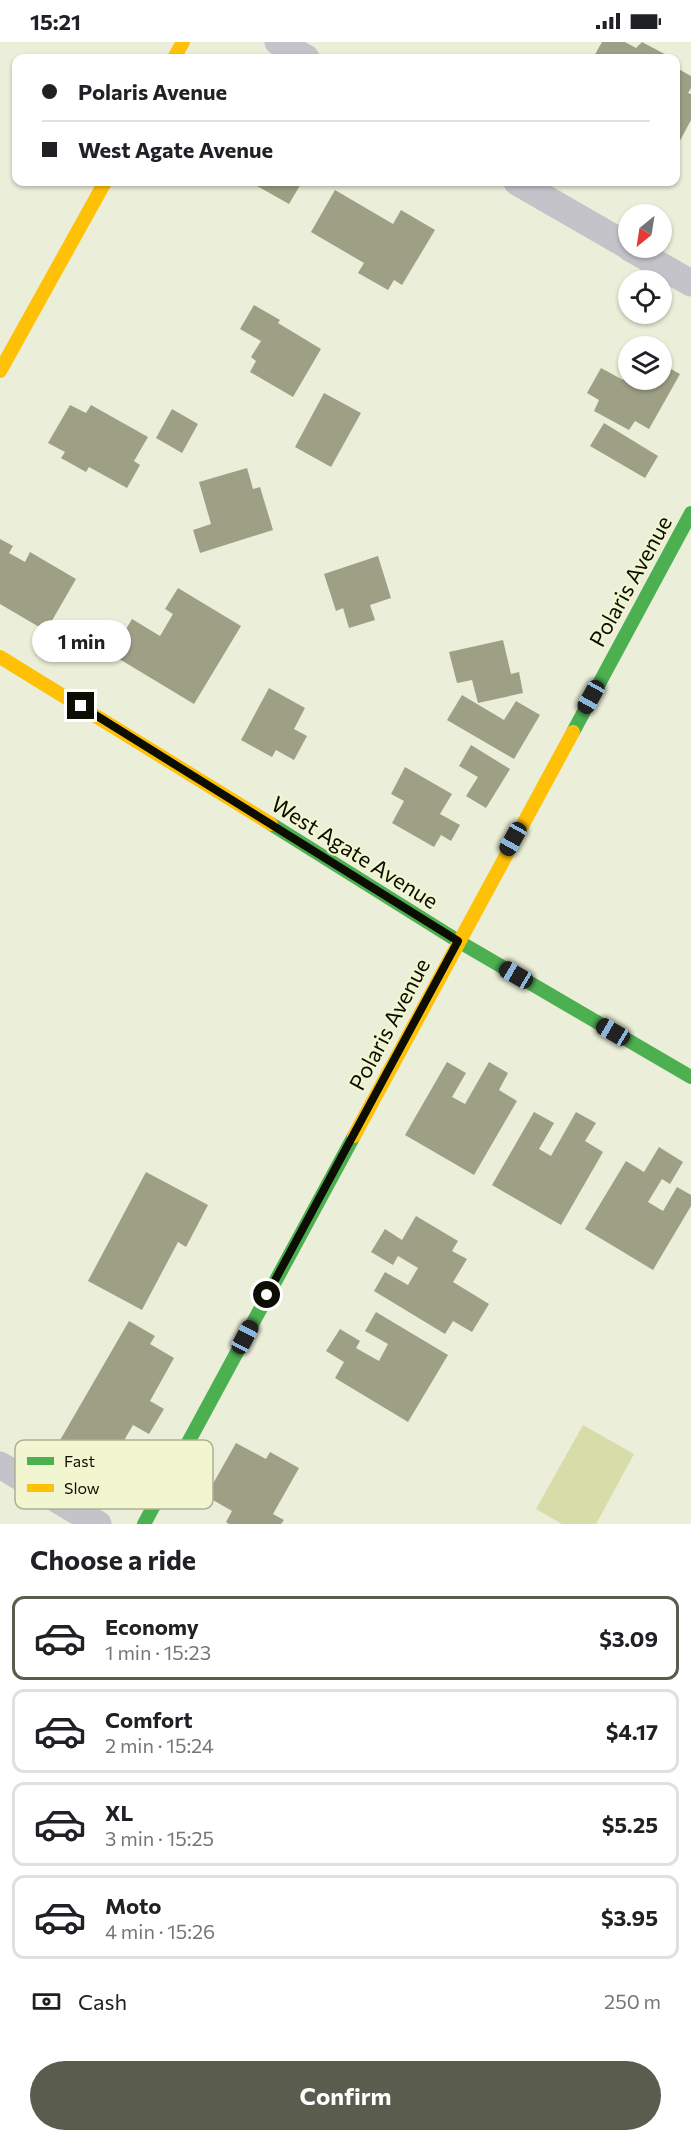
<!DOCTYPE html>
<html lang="en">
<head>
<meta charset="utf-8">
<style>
  :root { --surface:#fff; --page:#f2f2f2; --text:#202124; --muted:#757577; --line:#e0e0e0; --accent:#5a5c4e }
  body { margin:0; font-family:Commissioner,sans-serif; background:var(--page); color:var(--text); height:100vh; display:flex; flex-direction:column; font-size:22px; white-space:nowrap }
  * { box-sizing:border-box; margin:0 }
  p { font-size:20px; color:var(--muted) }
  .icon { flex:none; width:33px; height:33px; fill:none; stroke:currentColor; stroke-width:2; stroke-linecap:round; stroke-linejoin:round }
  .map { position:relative; height:1482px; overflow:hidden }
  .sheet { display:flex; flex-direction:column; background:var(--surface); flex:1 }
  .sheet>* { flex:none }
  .hud { position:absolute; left:12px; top:12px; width:668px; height:132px; border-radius:12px; box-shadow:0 2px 4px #0004; display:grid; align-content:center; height:132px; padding:0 30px; background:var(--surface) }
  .needle { width:39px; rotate:210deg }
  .buttons { position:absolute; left:618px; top:162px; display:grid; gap:12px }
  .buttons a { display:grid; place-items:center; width:54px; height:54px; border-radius:50%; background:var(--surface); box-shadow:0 2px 4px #0004; font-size:30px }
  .end { position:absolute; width:27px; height:27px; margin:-14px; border:8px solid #0c0d03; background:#fff; box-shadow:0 0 0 3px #fff }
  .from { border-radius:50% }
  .bubble { position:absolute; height:42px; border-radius:21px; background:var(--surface); box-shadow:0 2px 4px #0004; font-size:20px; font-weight:700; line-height:42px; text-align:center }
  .car { position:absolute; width:18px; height:36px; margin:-18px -9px; border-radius:8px; box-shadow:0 0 4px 2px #0007; background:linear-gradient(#222 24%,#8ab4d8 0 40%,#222 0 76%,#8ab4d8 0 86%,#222 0) }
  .hud b { display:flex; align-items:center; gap:21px; height:57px; font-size:22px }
  .hud b+b { border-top:2px solid var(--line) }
  .hud i { width:15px; height:15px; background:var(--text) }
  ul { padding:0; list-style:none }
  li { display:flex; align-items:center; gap:18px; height:84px; margin:0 12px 9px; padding:0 18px; border:3px solid var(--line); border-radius:12px }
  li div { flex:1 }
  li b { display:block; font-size:22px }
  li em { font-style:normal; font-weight:700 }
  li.on { border-color:var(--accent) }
  li>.icon { width:54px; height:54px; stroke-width:1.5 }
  h2 { padding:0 30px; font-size:27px; line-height:72px }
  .pay { display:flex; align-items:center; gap:15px; height:66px; padding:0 30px; font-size:22px }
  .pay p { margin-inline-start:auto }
  .primary-button { display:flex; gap:12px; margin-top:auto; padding:12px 30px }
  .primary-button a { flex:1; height:69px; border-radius:36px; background:var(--accent); color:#fff; font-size:24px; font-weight:700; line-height:69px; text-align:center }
  .status { display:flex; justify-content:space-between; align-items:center; height:42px; padding:0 30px; background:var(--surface); direction:ltr }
  .status svg { height:16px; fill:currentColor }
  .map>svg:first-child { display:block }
  .green { fill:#d8dca8 }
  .building { fill:#9ea086 }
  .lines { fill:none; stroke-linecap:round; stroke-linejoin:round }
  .street { stroke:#c3c3c9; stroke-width:27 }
  .fast { stroke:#4caf50; stroke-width:14 }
  .slow { stroke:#ffc107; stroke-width:14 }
  .route { stroke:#0c0d03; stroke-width:8 }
  .labels { text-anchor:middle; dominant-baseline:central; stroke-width:4.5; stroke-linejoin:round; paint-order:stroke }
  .street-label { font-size:22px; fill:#0c0d03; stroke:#f2f6d0 }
  .key { fill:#f2f6d0; stroke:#adb092; stroke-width:1.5 }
  .key-label { font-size:16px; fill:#0c0d03 }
</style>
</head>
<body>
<div class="status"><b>15:21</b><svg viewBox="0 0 49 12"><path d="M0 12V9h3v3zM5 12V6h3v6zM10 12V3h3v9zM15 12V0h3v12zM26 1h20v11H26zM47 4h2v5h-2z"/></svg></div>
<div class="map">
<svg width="691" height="1482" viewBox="0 0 691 1482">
  <rect width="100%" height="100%" fill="#ebeed8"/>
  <path class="green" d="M583 1383 634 1412 596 1482H562L536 1467Z"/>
  <path class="building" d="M602 0H625L636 6 642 0 672 16H593Z
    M675 18 678 20 675 25 691 34V46L688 51 691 52V78L675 108Z
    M250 140H302L289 162Z
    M335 148 393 182 401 168 435 188 402 243 394 238 388 248 358 231 364 221 311 190Z
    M254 263 280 278 278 281 321 307 293 355 250 330 256 319 251 315 261 299 240 287Z
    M662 322 680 332 649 387 635 379 629 388 594 369 599 358 587 351 601 326 623 338 628 328V338H662Z
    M324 351 361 371 331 425 295 405Z
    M70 363 86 371 91 363 148 395 134 419 140 423 127 446 89 425 86 430 61 416 65 410 48 401Z
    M172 367 198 382 182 411 156 396Z
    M604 381 658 414 645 436 590 404Z
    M247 426 253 447 260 445 273 488 200 511 193 488 211 482 199 440Z
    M0 497 13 504 9 511 25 520 30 510 76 537 46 589 0 562Z
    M378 514 391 556 370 563 375 578 349 586 343 566 336 569 324 532Z
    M178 546 241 584 194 662 111 612 132 577 160 594 173 572 165 567Z
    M503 598 511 632 519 630 523 651 478 661 472 638 457 641 449 610Z
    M269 646 305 666 294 687 307 694 294 718 276 708 272 715 241 698Z
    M462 653 504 678 516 659 540 673 514 717 447 678Z
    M471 703 510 727 486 766 466 754 478 735 459 724Z
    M405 725 452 752 440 772 460 783 451 799 441 793 434 805 392 781 404 759 391 752Z
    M447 1020 466 1031 452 1055 465 1062 489 1020 508 1031 499 1048 517 1059 474 1133 405 1093Z
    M534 1070 554 1081 539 1107 551 1114 576 1070 596 1081 585 1099 603 1110 561 1183 492 1143Z
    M659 1105 683 1120 670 1142 662 1137 648 1160 663 1169 677 1145 691 1153V1164L653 1228 585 1187 626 1119 644 1130Z
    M146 1130 208 1163 186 1205 178 1200 142 1268 88 1239Z
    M416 1174 458 1199 452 1209 467 1217 453 1240 489 1262 472 1290 453 1279 445 1292 374 1249 385 1230 408 1243 418 1226 398 1214 393 1223 371 1210 385 1187 402 1198Z
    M376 1270 448 1313 408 1380 335 1336 344 1320 326 1309 340 1287 360 1299 356 1306 379 1319 388 1302 365 1289Z
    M129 1279 155 1294 150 1302 174 1316 150 1359 164 1367 149 1392 133 1383 100 1440 52 1412Z
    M236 1401 266 1417 270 1410 299 1426 273 1472 284 1478 281 1482H229L226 1480 232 1469 206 1454Z"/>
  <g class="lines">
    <path class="street" d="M278 0 306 16
      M517 140 628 204
      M630 206 691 241
      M0 1423 98 1482"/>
    <path class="fast" d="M573 690 691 471
      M271 782 458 899 691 1035
      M144 1482 354 1094"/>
    <path class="slow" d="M174 16 183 0
      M0 329 105 140
      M0 615 271 782
      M354 1094 573 690"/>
  </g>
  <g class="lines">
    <path class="route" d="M81 664 458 899 267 1253"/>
  </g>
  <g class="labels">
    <g class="street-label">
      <text transform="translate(630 539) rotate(-61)">Polaris Avenue</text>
      <text transform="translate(355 810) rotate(32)">West Agate Avenue</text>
      <text transform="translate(389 982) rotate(-62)">Polaris Avenue</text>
    </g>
  </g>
  <rect x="15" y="1398" width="198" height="69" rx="9" class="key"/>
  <rect x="27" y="1415" width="27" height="8" fill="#4caf50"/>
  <rect x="27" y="1442" width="27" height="8" fill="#ffc107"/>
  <g class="key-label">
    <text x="64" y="1425">Fast</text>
    <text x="64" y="1452">Slow</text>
  </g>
</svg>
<div class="buttons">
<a><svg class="needle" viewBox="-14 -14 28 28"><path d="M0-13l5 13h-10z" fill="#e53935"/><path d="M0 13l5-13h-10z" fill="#757577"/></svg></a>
<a><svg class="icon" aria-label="locate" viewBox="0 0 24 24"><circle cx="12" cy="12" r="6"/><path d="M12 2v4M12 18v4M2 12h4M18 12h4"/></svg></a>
<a><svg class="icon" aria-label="layers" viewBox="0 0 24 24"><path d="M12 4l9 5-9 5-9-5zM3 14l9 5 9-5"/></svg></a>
</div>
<i class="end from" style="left:267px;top:1253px"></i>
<i class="end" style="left:81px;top:664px"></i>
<div class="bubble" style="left:32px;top:578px;width:99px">1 min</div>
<i class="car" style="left:591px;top:655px;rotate:209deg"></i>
<i class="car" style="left:513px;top:797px;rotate:209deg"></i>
<i class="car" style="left:516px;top:933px;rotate:300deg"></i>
<i class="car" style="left:613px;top:990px;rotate:300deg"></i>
<i class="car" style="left:245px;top:1295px;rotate:28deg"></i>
<div class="hud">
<b><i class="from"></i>Polaris Avenue</b>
<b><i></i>West Agate Avenue</b>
</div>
</div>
<section class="sheet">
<h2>Choose a ride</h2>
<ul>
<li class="on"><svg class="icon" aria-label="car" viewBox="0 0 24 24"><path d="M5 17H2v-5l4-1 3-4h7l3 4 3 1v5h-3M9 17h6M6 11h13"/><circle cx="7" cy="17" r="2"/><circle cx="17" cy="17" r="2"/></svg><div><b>Economy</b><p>1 min · 15:23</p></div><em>$3.09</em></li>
<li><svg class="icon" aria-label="car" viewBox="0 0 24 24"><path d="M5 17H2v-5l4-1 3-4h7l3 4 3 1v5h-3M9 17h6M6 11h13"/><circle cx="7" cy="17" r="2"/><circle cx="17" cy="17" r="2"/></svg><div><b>Comfort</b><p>2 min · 15:24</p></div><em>$4.17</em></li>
<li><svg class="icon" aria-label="car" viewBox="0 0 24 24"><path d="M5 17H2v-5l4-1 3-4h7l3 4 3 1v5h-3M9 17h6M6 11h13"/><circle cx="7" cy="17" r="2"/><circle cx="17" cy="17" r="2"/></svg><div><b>XL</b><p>3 min · 15:25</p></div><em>$5.25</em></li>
<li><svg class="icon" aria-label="car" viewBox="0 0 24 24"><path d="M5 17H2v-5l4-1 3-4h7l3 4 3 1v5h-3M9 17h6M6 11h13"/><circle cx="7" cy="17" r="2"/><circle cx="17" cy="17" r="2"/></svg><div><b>Moto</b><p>4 min · 15:26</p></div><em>$3.95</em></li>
</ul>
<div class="pay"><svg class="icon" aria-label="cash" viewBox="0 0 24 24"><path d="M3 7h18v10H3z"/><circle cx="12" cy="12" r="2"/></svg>Cash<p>250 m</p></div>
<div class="primary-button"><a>Confirm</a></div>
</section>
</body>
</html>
